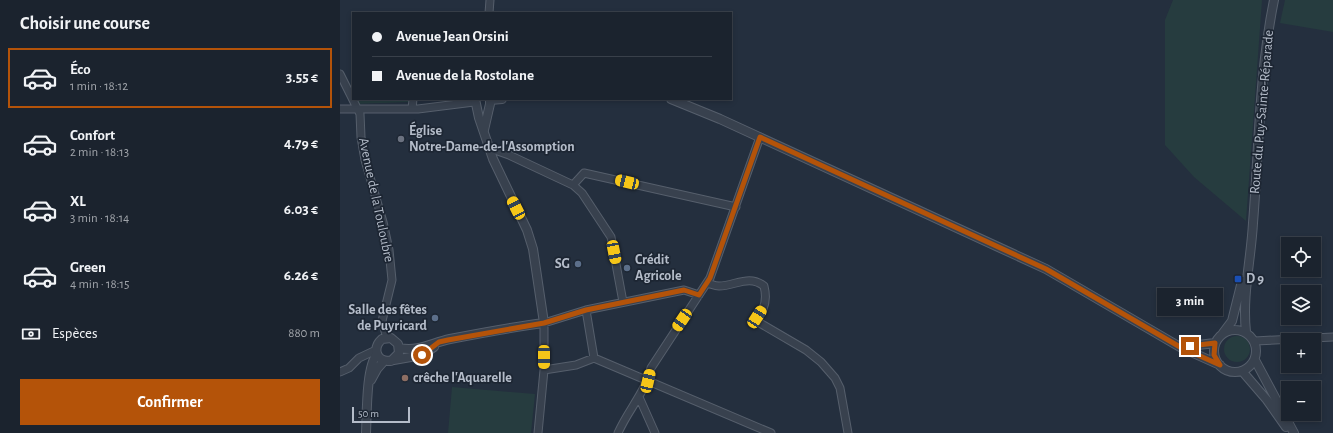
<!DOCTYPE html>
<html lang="fr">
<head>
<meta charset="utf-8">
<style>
  :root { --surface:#1b232e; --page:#242b36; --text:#f1f3f6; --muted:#a0a4aa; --line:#39404a; --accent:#b45309 }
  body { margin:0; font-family:"Alegreya Sans",sans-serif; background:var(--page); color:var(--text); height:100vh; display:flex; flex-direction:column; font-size:15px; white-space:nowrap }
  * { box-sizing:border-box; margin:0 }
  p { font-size:13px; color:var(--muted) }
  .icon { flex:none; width:22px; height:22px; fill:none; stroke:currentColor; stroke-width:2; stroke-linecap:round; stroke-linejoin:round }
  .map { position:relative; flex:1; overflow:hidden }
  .drawer { display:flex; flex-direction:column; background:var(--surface); width:340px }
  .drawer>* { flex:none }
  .banner { position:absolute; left:12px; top:12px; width:380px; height:88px; border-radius:0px; box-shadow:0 2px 6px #0003,0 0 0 1px var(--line); display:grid; align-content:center; height:88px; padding:0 20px; background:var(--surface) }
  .buttons { position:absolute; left:941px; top:237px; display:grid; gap:8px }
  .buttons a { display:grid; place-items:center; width:40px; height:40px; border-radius:0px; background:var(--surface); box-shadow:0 2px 6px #0003,0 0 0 1px var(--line); font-size:20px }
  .scale { position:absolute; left:12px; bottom:10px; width:58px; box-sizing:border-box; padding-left:4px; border:2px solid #b4bcc9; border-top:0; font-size:11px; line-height:14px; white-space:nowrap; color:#b4bcc9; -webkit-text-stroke:3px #1d2633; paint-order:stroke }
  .end { position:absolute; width:18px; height:18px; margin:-9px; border:5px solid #b45309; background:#fff; box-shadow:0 0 0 2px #fff }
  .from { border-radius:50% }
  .bubble { position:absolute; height:28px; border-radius:0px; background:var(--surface); box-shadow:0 2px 6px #0003,0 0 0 1px var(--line); font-size:13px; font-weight:700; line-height:28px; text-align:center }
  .car { position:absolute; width:12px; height:24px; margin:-12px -6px; border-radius:5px; box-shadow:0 0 3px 1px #0007; background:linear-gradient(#f5c518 24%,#345 0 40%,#f5c518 0 76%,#345 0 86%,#f5c518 0) }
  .banner b { display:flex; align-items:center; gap:14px; height:38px; font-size:15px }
  .banner b+b { border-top:1px solid var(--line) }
  .banner i { width:10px; height:10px; background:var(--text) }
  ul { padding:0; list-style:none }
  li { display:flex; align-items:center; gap:12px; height:60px; margin:0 8px 6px; padding:0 12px; border:2px solid transparent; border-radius:0px }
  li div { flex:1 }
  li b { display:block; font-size:15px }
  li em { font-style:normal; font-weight:700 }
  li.active { border-color:var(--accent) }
  li>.icon { width:36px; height:36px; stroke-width:1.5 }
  h2 { padding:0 20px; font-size:18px; line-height:48px }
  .pay { display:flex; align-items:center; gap:10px; height:44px; padding:0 20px; font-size:15px }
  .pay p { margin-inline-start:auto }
  .primary-button { display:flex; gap:8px; margin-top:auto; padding:8px 20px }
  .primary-button a { flex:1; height:46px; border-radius:0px; background:var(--accent); color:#fff; font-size:16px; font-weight:700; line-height:46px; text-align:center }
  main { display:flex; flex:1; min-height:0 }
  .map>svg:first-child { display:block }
  .green { fill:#263c3f }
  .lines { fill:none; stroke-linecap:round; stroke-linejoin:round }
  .minor-casing { stroke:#565f6c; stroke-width:9 }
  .tertiary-casing { stroke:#565f6c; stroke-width:10 }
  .minor { stroke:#38414e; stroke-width:7 }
  .tertiary { stroke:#38414e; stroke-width:8 }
  .route { stroke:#b45309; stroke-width:5 }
  .worship-dot { fill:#6b7280; stroke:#1d2633; stroke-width:1.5 }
  .service-dot { fill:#5c6f8a; stroke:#1d2633; stroke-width:1.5 }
  .transit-dot { fill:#1a4fb4; stroke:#1d2633; stroke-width:1.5 }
  .education-dot { fill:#8d6e63; stroke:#1d2633; stroke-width:1.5 }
  .labels { text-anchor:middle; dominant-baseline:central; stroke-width:3.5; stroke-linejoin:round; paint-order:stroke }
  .street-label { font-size:14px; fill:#b4bcc9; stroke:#1d2633 }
  .poi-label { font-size:14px; font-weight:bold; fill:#b4bcc9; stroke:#1d2633; text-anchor:start }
</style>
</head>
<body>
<main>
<section class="drawer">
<h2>Choisir une course</h2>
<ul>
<li class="active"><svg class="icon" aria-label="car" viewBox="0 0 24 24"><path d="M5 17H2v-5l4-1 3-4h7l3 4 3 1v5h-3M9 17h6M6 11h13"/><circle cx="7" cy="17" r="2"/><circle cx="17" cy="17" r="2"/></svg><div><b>Éco</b><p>1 min · 18:12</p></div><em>3.55 €</em></li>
<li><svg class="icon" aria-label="car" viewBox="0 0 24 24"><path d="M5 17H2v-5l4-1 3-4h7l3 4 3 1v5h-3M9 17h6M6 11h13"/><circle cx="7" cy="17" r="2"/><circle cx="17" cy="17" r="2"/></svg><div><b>Confort</b><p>2 min · 18:13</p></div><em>4.79 €</em></li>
<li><svg class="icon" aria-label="car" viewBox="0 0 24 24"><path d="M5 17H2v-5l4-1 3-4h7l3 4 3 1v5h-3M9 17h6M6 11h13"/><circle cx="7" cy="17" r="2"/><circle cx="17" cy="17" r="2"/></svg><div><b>XL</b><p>3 min · 18:14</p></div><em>6.03 €</em></li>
<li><svg class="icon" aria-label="car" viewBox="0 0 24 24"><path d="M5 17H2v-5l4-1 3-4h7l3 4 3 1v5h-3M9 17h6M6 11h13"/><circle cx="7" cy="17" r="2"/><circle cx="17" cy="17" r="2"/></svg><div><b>Green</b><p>4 min · 18:15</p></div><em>6.26 €</em></li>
</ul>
<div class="pay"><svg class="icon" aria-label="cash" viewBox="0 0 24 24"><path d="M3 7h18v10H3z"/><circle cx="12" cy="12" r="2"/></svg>Espèces<p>880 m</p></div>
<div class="primary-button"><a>Confirmer</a></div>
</section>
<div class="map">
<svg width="993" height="433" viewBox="0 0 993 433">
  <rect width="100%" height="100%" fill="#242f3e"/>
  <path class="green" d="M833 0H922L906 221 854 177 825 145V20Z
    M945 0H993V32L940 23Z
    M14 99H69V102L15 104Z
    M884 349a13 13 0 1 1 26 0a13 13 0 1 1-26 0Z
    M112 387 195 394 191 433H108Z"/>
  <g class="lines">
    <defs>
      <path id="minor" d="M149 13 150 0
        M0 74 20 114 21 137 25 160 43 222 49 250 52 280 42 321 47 338
        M0 109H78L134 102
        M72 109 73 99
        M149 148 169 155 233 185 242 193 271 237 283 302
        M233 185 244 173 396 207
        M367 283C371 284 375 286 379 286 395 286 409 274 424 286 426 294 426 302 423 309 420 314 417 316 418 322L466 350 481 362 495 378 500 388 508 433
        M246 310 254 358
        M915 341 993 337
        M254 358 431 433
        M204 370 236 365 254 358
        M0 372 9 368 19 358 36 350
        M299 397 315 433
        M198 433 204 370V323L246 310 344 290 359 295
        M278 433C288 410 305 393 311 368L370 278 420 137"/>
      <path id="tertiary" d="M331 99 380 119 706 269 840 347 880 365
        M150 100 162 99
        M144 130 150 104V99
        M874 351a21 21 0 1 1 42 0a21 21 0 1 1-42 0Z
        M906 332C902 295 911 260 913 223 919 149 919 74 934 0
        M883 333 892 321 902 281
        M841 347 875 343
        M59 348C79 352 91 343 110 339 141 333 172 327 204 323L193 249 187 230 153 159 139 118 135 99
        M915 360 954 433
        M51 361 59 353 58 344 51 338 42 339C33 347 35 360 48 361L82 355 94 347
        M902 371 927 400 946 427
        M31 380 37 369 44 361
        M26 433C27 414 26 367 37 354"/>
    </defs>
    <use href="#minor" class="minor-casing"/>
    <use href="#tertiary" class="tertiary-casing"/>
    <use href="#minor" class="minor"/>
    <use href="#tertiary" class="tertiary"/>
  </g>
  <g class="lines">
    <path class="route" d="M82 355 99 342 108 340 204 323 246 310 344 290 359 295 370 278 420 137 706 269 840 347 880 365 874 355 875 343 850 346"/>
  </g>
  <circle class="worship-dot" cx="61" cy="139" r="4"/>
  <g class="service-dot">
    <circle cx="238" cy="264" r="4"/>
    <circle cx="287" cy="268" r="4"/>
    <circle cx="95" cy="318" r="4"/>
  </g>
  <rect class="transit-dot" x="894" y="275" width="8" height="8" rx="2"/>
  <circle class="education-dot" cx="65" cy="378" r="4"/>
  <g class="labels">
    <g class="street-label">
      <text transform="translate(922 112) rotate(-85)">Route du Puy-Sainte-Réparade</text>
      <text transform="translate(36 200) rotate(78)">Avenue de la Touloubre</text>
    </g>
    <g class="poi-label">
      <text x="69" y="131">Église<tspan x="69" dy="16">Notre-Dame-de-l'Assomption</tspan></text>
      <text x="295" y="260">Crédit<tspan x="295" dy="16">Agricole</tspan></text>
      <text x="230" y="264" text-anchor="end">SG</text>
      <text x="906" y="279">D 9</text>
      <text x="87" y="310" text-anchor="end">Salle des fêtes<tspan x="87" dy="16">de Puyricard</tspan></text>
      <text x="73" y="378">crêche l'Aquarelle</text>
    </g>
  </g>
</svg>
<div class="buttons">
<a><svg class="icon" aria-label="locate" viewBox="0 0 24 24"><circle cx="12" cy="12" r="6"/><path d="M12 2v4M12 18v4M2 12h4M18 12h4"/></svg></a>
<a><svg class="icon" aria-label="layers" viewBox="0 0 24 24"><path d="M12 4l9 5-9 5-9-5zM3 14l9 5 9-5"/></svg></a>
<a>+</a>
<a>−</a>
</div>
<div class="scale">50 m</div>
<i class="end from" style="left:82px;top:355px"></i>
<i class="end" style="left:850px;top:346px"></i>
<div class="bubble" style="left:817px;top:288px;width:66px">3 min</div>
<i class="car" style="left:287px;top:182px;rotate:283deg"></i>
<i class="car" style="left:176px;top:208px;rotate:333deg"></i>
<i class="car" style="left:274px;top:252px;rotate:169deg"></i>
<i class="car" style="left:417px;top:317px;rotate:33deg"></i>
<i class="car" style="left:342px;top:320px;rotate:214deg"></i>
<i class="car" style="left:204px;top:357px;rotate:180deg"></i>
<i class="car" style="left:308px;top:381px;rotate:13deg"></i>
<div class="banner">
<b><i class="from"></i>Avenue Jean Orsini</b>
<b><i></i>Avenue de la Rostolane</b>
</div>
</div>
</main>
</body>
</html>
